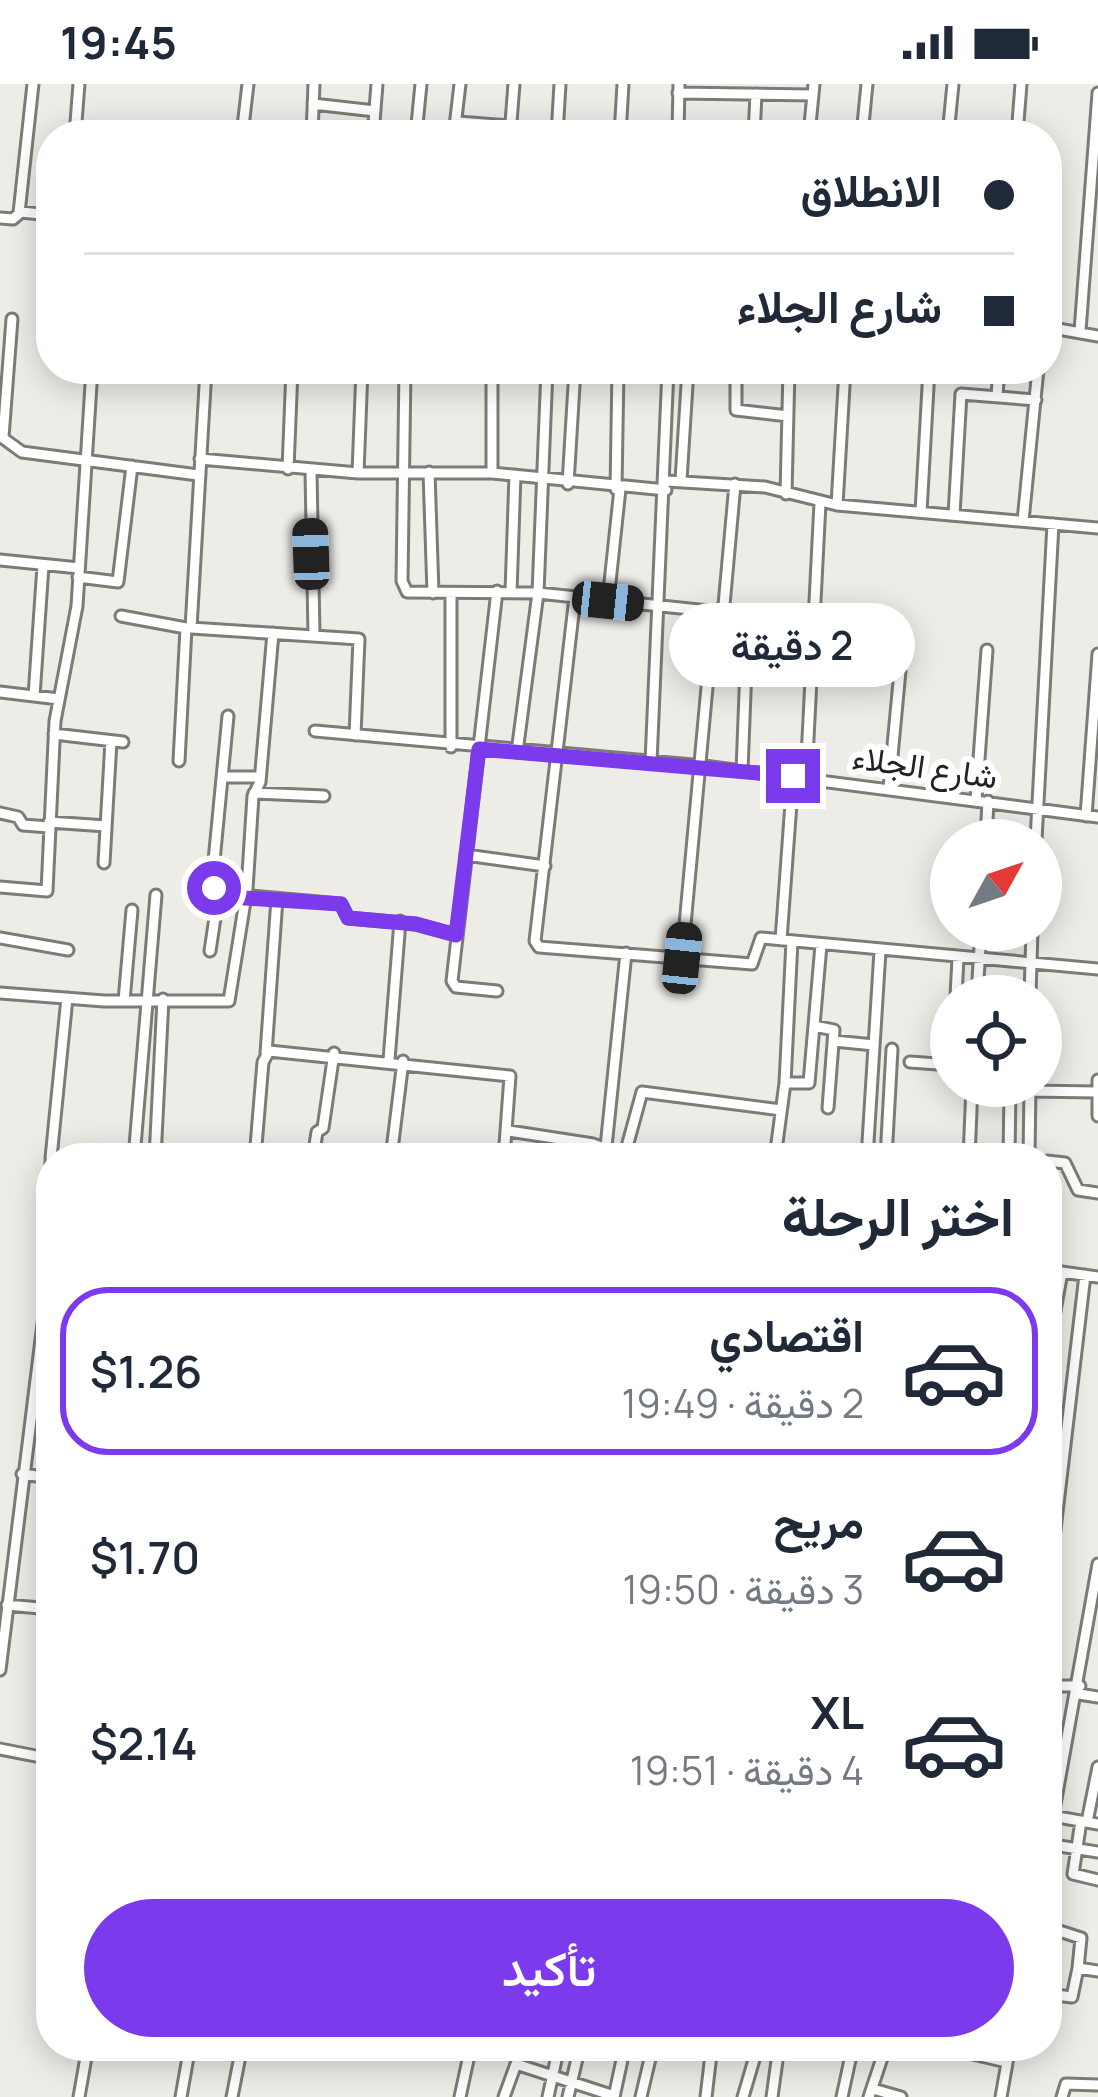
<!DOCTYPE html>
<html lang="ar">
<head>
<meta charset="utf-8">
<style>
  :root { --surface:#fff; --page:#f2f2f3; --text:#1f2937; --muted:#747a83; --line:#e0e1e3; --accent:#7c3aed }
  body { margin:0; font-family:Manrope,Vazirmatn,sans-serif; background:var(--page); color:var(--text); direction:rtl; height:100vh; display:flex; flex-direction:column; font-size:45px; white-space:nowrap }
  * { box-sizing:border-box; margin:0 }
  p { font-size:39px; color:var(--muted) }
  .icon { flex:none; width:66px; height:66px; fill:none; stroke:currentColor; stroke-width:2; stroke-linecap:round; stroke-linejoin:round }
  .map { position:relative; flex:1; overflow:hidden; direction:ltr }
  .details { position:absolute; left:36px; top:1059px; width:1026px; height:918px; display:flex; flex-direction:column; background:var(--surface); border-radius:48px; box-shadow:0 6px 30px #0003; direction:rtl }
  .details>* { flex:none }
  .top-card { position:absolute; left:36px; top:36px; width:1026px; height:264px; border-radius:48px; box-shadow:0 6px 30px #0003; direction:rtl; display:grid; align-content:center; height:264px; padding:0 48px; background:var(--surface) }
  .needle { width:78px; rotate:50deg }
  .controls { position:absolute; left:930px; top:735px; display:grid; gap:24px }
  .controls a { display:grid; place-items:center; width:132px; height:132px; border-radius:50%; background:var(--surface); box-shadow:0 6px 30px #0003; font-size:60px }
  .end { position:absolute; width:54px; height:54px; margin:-27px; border:15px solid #7c3aed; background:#fff; box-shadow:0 0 0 6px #fff }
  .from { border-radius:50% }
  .bubble { position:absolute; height:84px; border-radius:42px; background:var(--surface); box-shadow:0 6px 30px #0003; font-size:39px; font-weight:600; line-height:84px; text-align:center; direction:rtl }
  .car { position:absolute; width:36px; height:72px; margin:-36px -18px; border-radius:15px; box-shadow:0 0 9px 3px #0007; background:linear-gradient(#222 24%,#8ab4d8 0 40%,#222 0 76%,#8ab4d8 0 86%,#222 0) }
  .top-card b { display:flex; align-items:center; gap:42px; height:114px; font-size:45px }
  .top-card b+b { border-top:3px solid var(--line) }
  .top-card i { width:30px; height:30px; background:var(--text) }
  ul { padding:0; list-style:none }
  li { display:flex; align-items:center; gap:36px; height:168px; margin:0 24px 18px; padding:0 24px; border:6px solid transparent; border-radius:48px }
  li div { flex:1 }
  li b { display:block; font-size:45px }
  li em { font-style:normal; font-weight:600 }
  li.active { border-color:var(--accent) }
  li>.icon { width:108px; height:108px; stroke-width:1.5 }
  h2 { padding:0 48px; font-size:54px; line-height:144px }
  .primary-button { display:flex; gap:24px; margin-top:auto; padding:24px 48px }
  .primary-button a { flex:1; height:138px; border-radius:72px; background:var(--accent); color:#fff; font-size:48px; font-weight:600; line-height:138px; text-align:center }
  .status { display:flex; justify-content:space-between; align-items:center; height:84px; padding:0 60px; background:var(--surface); direction:ltr }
  .status svg { height:33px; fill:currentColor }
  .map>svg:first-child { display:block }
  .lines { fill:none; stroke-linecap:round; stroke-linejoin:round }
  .minor-casing { stroke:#7c7b76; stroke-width:15 }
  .minor { stroke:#fff; stroke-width:9 }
  .route { stroke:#7c3aed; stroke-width:15 }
  .labels { text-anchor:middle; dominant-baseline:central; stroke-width:12; stroke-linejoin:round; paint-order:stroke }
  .street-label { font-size:33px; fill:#222220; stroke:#fff }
</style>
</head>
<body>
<div class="status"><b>19:45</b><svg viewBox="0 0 49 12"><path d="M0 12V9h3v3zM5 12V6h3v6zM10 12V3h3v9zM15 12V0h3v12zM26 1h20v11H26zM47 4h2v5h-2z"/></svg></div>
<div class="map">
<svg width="1098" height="2013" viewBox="0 0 1098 2013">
  <rect width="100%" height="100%" fill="#edece7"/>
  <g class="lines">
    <defs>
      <path id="minor" d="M678 9 813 11
        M313 20 375 27
        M458 38 511 42
        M75 51 79 0
        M242 51 248 0
        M312 51 314 0
        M373 51 377 0
        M416 51 421 0
        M454 51 460 0
        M510 51 514 0
        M557 51 560 0
        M620 51 623 0
        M678 51 679 0
        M754 51 756 10
        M809 51 814 0
        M862 51 867 0
        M948 51 953 0
        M1017 51 1021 0
        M19 129 33 0
        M0 134 13 135 21 128 51 131
        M1047 243 1098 252
        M1080 247 1098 9
        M206 285 191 544 359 555 355 651
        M405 285 402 497 407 508 538 509 718 528 724 521 735 400
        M492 285V389
        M736 285V326L788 332
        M997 311 999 285
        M0 352 22 368 198 391
        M3 353 12 235
        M200 375 358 389H492L666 406
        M288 385 292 285
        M311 387 314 551
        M429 388 433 509
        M358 389 362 285
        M681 396 688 285
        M667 397 765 403 837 421 1098 444
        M568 400 575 285
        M616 405 618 285
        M786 410 789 285
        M837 421 845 285
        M921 428 929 285
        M954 431 961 310 1036 316
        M1023 437 1038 285
        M0 476 79 484
        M78 493 118 498 132 382
        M511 508 515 391
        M451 509V663
        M575 513 535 857 539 863 752 880 761 854 1098 885
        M608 517 620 405
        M121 532 186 544
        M812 578 900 587 889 704
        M0 608 59 615
        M34 612 43 482
        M228 632 214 777 218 809 341 820 348 834 415 840 456 851
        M315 647 704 682 1098 733
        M54 650 123 658
        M517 668 538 509 547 285
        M179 677 186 544H191
        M651 678 668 285
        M742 687 746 583 811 585
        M224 693H260
        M806 694 820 419
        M254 709 324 712
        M976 716 987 566
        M0 729 18 733 23 741 49 743
        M1086 732 1098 570
        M49 738 106 742
        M986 756 988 717
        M1036 756 1053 440
        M466 771 545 782
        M104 779 111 657
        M0 803 47 807 55 637 77 522 92 285
        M0 854 68 866
        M781 856 793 692
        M210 867 216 827 224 811
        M682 873 714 528
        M497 907 456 903 452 897 497 507
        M0 909 104 917H229L247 805 253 712 260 698 273 549
        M956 912 958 874
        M977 912 981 846
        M1030 912 1032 846
        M124 917 132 826
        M814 942 834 946 828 1024
        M834 957 874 961
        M266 969 277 815
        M389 976 400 837
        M910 978 951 981
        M1098 996V1032
        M785 999H809L821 861
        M1030 1007 1097 1008
        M509 1047 593 1060 631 1074
        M606 1063 626 869
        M625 1070 642 1008 781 1026
        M51 1074 67 914
        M134 1074 156 811
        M155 1074 163 915
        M255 1074 263 978 269 967 510 992 504 1074
        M313 1074 317 1048 323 1044 334 969
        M391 1074 403 977
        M775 1074 785 999 792 857
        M867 1074 880 867
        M886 1074 892 965
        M969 1074 972 1002
        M1009 1074 1010 1002
        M1029 1074 1030 1002
        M51 1077V1094
        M1047 1077 1065 1079 1078 1106 1098 1109
        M1047 1186 1098 1193
        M1047 1272 1062 1188
        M22 1390 51 1394
        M51 1438V1444
        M1052 1471 1085 1191
        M7 1521 51 1525
        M0 1586 51 1175
        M1079 1610 1098 1613
        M1047 1635 1053 1602H1080
        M0 1665 51 1675
        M1052 1732 1098 1740
        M1053 1732 1098 1480
        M1081 1737 1073 1790 1098 1796
        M1087 1738 1098 1683
        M1047 1760 1098 1768
        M1047 1843 1081 1854 1078 1884 1098 1887
        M1047 1910 1072 1913 1078 1884
        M938 1962 1007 1978
        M873 2005 901 2013
        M79 2013 88 1962
        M181 2013 190 1962
        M232 2013 242 1962
        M460 2013 471 1962
        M504 2013 516 1980 614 2012
        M548 2013 559 1962
        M568 2013 580 1962
        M614 2013 625 1962
        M641 2013 653 1962
        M706 2013 712 1962
        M743 2013 758 1962
        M772 2013 779 1962
        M842 2013 853 1962
        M869 2013 886 1962
        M1001 2013 1010 1962
        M1062 2013 1066 2000 1098 2001"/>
    </defs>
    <use href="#minor" class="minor-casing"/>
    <use href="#minor" class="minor"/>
  </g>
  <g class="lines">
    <path class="route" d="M214 804 245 814 341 820 348 834 416 840 456 851 479 665 793 692"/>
  </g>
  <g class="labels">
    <g class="street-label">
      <text transform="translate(925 682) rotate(8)">شارع الجلاء</text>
    </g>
  </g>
</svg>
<div class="controls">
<a><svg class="needle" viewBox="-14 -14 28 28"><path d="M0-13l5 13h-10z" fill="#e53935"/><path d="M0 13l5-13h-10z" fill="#747a83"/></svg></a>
<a><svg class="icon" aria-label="locate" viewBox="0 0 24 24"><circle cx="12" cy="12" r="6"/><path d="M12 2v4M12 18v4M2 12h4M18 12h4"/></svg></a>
</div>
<i class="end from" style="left:214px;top:804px"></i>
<i class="end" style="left:793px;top:692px"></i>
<div class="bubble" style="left:669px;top:519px;width:246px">2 دقيقة</div>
<i class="car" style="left:311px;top:470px;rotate:358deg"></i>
<i class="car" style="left:608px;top:517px;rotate:96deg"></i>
<i class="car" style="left:682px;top:874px;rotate:6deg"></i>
<div class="top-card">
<b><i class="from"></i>الانطلاق</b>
<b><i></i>شارع الجلاء</b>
</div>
<section class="details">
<h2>اختر الرحلة</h2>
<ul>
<li class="active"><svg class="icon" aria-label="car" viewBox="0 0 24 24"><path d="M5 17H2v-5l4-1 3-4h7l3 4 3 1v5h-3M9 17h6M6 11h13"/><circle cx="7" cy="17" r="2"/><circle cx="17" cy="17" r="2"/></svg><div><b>اقتصادي</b><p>2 دقيقة · 19:49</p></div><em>$1.26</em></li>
<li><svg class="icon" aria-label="car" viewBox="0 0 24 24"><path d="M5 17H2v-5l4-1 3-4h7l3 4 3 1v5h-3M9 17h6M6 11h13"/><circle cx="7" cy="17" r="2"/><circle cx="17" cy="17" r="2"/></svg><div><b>مريح</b><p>3 دقيقة · 19:50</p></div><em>$1.70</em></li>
<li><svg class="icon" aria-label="car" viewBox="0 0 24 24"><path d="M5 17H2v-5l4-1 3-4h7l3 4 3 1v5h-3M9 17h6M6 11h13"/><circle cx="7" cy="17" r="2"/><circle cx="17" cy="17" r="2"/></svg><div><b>XL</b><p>4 دقيقة · 19:51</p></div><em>$2.14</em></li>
</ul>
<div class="primary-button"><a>تأكيد</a></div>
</section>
</div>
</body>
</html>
